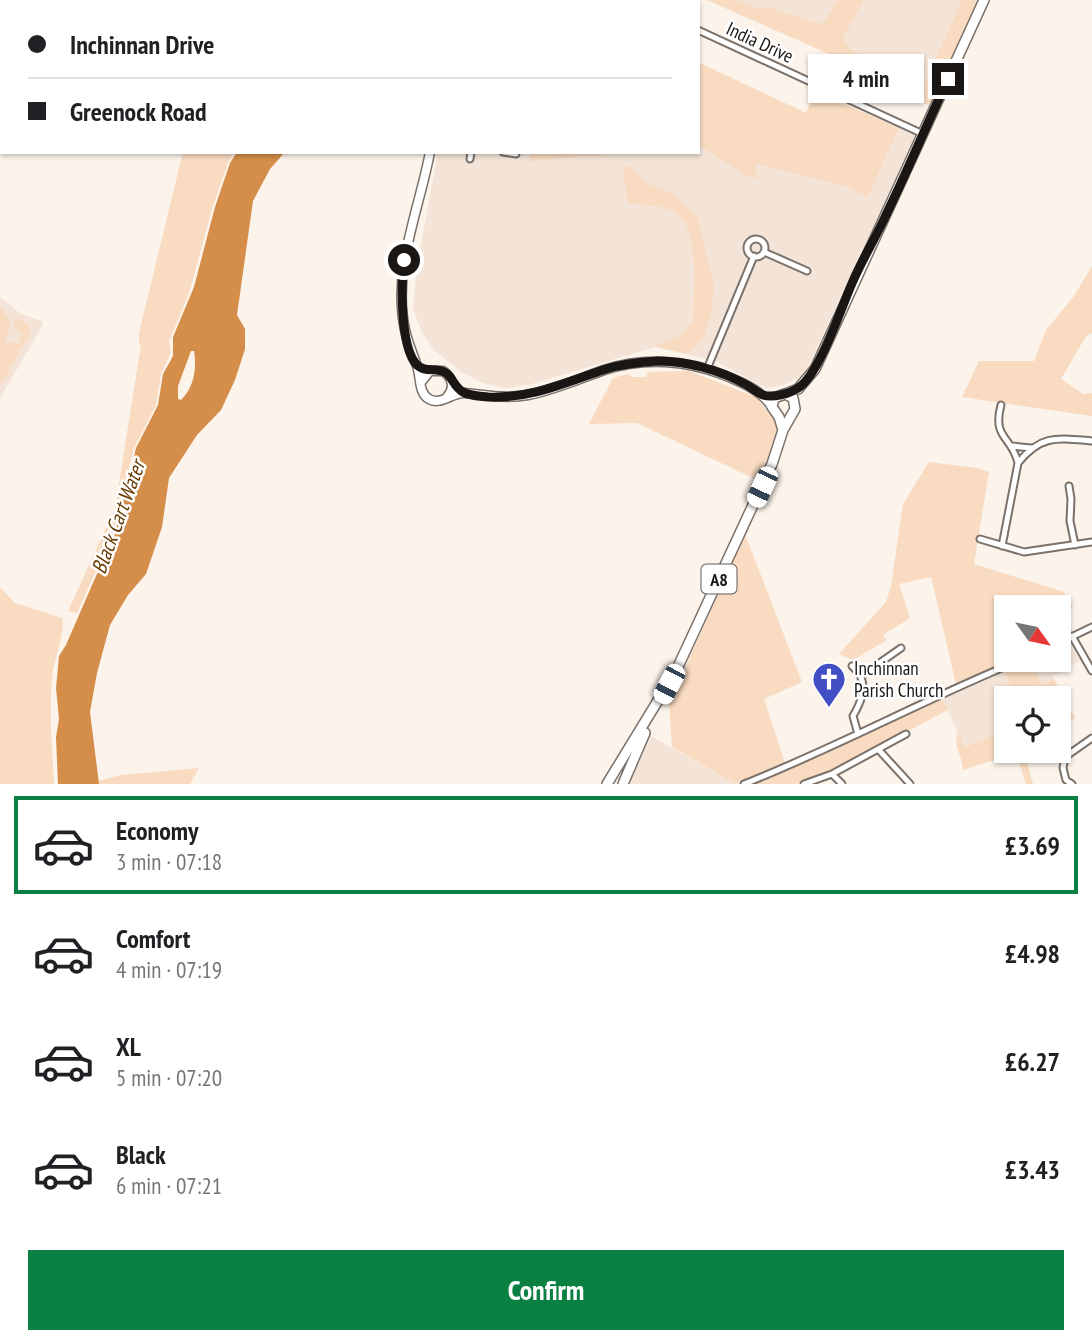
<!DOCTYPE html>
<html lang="en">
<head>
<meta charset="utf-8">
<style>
  :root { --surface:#fff; --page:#f2f2f2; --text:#202124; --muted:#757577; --line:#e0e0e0; --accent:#0b8043 }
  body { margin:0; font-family:"PT Sans Narrow",sans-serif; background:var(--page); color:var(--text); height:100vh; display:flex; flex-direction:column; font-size:26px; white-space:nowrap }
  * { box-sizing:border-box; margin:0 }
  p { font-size:23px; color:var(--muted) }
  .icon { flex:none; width:38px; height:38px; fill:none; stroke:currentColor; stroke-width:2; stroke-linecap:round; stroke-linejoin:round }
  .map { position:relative; height:784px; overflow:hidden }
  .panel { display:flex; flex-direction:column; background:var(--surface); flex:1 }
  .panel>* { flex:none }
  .guide { position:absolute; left:0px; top:0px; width:700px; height:154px; box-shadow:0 2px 5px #0004; display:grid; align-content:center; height:154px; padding:0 28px; background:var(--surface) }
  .needle { width:46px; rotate:123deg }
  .buttons { position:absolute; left:994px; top:595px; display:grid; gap:14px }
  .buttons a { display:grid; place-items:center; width:77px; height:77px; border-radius:0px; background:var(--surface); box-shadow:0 2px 5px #0004; font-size:35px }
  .end { position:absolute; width:32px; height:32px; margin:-16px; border:9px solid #1a1614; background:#fff; box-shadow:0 0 0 4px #fff }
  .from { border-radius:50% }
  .bubble { position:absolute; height:49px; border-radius:0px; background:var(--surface); box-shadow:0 2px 5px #0004; font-size:23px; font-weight:800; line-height:49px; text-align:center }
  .car { position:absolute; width:21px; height:42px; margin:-21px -10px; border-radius:9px; box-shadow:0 0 5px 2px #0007; background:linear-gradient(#fff 24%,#345 0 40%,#fff 0 76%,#345 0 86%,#fff 0) }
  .guide b { display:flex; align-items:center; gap:24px; height:66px; font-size:26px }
  .guide b+b { border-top:2px solid var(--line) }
  .guide i { width:18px; height:18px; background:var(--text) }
  ul { padding:12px 0 0; list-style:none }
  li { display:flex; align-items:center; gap:21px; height:98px; margin:0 14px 10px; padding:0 14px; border:4px solid transparent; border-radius:0px }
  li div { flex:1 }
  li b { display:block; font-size:26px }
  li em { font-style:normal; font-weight:800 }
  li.on { border-color:var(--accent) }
  li>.icon { width:63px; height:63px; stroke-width:1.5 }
  .button { display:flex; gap:14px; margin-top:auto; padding:14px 28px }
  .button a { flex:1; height:80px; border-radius:0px; background:var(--accent); color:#fff; font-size:28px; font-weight:800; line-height:80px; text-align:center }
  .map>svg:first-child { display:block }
  .built { fill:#f4e4d7 }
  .green { fill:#f8dbc1 }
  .water { fill:#d58e49; fill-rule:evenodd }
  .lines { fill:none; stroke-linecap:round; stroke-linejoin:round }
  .street-casing { stroke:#7a716a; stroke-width:9 }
  .secondary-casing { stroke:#7a716a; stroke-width:11 }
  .primary-casing { stroke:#7a716a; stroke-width:12 }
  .street { stroke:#fff; stroke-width:5 }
  .secondary { stroke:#fff; stroke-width:8 }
  .primary { stroke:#fff; stroke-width:9 }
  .route { stroke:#1a1614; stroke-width:9 }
  .labels { text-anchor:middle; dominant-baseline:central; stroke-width:5; stroke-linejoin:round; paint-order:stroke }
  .shield { fill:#fff; stroke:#5f5c5a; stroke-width:2 }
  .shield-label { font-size:18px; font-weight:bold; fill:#1a1614 }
  .street-label { font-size:19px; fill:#1a1614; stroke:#fff }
  .poi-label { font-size:19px; fill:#1a1614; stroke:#fff; text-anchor:start }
  .water-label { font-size:21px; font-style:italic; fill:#673900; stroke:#fff }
</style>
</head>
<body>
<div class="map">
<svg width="1092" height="784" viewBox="0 0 1092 784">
  <rect width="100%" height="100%" fill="#fcf3eb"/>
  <path class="built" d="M707 0H962L920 94Z
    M698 116 868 197 899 128 916 135 804 375 781 386 766 388 715 361 655 347 532 384 506 388 482 383 460 371 434 350 422 333 413 308 417 266 438 152H698Z
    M0 297 21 314 42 321 43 325 0 398Z
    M1069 642 1080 661 1053 676 1054 679 1017 696 1006 671 1029 660H1059V646Z
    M1004 672 1010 683 1004 687 1008 698H1006V729L964 747 943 699Z
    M651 736 735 784H629Z"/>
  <path class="green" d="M707 0H737L759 9 770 8 819 24 825 21 837 0H864L843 38 849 48 910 83 909 89Z
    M962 0H980L930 106 917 100Z
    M698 62 806 113 815 91 899 128 868 197 845 186 756 164 757 178 749 177 698 145Z
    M183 152H234L228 163 212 209 189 293 169 341 171 353 161 374 156 405 134 448 108 552 95 573 77 613 68 611 115 509 141 345 139 344V333Z
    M532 152H637L528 161Z
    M628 165 647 183 674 195 698 217 714 288 711 316 702 341 687 354 655 346 680 336 693 321C693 294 702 222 671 210 658 205 641 205 628 203L623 169Z
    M1092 266V333L1086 336 1061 379 1083 394 1092 393V416L962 397 979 361H1034L1046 330 1074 296Z
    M0 305 10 321 5 341 18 344 22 333 14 327V317L28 325 31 332 0 386Z
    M689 371 756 397 776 423 779 431 777 444 757 480 637 423 589 424 613 378 628 374 632 377H646L647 372Z
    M929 462 977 468 989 472 974 564 1064 592 1073 608 1059 616V607H1006V632L1004 634 1006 639V660H1010L956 684 931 577 899 584 910 618 883 635 887 640 853 660 839 654 886 602 891 586 903 504Z
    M745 534 802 682 764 699 785 763 735 784 672 747 669 704Z
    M0 587 15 603 62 618C66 633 53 661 52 678 49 713 52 749 54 784H0Z
    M1030 661 1041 683 1028 690 1054 679 1075 718 1059 730V698H1008L1004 687 1010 683 1004 672H1007Z
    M943 699 948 710 833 770 796 784H754Z
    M1006 729V751H1029L1025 754 1033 784H1026L1016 753 963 770C962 753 953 749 958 732L965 747Z
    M199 768 190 784H99L98 781 121 775Z"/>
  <path class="water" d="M237 152H285L270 169 253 201 237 315 245 329V349L235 380 221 410 197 435 169 478 162 527 146 574 128 595 110 625 97 673 90 712 99 784H58L56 737 59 719 56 688 59 656 66 645 96 576 110 554 136 448 158 405 163 374 173 356V337L194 287 215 207 230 163ZM191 351H194C197 369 194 387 181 400L178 399V386Z"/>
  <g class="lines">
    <defs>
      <path id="street" d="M660 2 661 0
        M698 30 923 134
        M503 152 516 154
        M470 159 471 152
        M747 248a9 9 0 1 1 18 0a9 9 0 1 1-18 0Z
        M764 252 807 271
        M707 369 754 256
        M1001 405C992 439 1012 436 1018 463
        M1012 446 1031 448
        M1069 486 1071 499 1070 521 1075 545
        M980 539 1024 552 1092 542
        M1002 546 1018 463C1041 434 1058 438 1092 441
        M1072 636 1092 671
        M1059 643 1092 627
        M852 666C855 669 858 672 860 675 867 689 860 704 853 716L858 734
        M861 676 901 648
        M878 749 910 784
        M832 774 842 784
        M744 784C838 747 927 698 1021 660
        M804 784 832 774 906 734
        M1072 784 1066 780 1063 768 1065 757 1092 738"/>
      <path id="secondary" d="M432 0V2
        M430 152C419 211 392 269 405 330 408 343 413 354 417 366 421 376 418 393 429 399 441 406 452 392 465 393 486 395 506 399 528 395 554 390 579 379 604 370 644 357 686 360 724 375 743 383 761 390 772 407
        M421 382 430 371H443C453 378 455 388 447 397"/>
      <path id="primary" d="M785 394 798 389 815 369 984 0
        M607 784 676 671 772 464 783 430 795 409 793 398 785 394 774 398 772 407 779 417 783 430
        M623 784 645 733"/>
    </defs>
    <use href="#street" class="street-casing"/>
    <use href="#secondary" class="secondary-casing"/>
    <use href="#primary" class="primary-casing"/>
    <use href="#street" class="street"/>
    <use href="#secondary" class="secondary"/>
    <use href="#primary" class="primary"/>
  </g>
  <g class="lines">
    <path class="route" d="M404 260C401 284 400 345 416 364 425 374 437 366 446 373 453 378 454 387 463 392 470 396 480 396 488 397 531 399 566 382 606 369 622 364 641 362 658 361 687 361 719 370 745 384 751 387 756 392 763 395 773 398 789 394 798 388 819 376 842 305 853 281 863 258 876 237 886 215 908 170 927 124 948 79"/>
  </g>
  <defs>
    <symbol id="church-pin" viewBox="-11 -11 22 30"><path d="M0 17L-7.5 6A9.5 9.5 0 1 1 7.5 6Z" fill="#424fc4" stroke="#fff"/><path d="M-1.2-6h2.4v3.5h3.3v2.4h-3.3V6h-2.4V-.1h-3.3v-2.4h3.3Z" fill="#fff"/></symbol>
  </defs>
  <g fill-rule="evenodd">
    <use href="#church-pin" x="810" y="660" width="38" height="52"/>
  </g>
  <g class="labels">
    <rect class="shield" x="701.5" y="564.5" width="35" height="29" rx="5"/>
    <g class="shield-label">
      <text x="719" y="579">A8</text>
    </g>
    <g class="street-label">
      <text transform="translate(760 42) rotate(25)">India Drive</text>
    </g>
    <g class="poi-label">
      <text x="854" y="668">Inchinnan<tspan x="854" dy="22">Parish Church</tspan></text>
    </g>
    <g class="water-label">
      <text transform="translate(118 517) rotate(-70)">Black Cart Water</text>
    </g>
  </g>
</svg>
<div class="buttons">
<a><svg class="needle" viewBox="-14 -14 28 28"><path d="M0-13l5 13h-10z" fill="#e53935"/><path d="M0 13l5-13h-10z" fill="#757577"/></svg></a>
<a><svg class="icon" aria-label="locate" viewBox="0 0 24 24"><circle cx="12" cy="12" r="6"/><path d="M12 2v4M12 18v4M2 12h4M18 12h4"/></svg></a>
</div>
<i class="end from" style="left:404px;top:260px"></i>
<i class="end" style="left:948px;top:79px"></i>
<div class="bubble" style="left:808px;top:54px;width:116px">4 min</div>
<i class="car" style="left:762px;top:487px;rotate:205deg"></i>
<i class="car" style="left:669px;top:684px;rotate:208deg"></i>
<div class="guide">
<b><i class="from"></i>Inchinnan Drive</b>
<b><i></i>Greenock Road</b>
</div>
</div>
<section class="panel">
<ul>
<li class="on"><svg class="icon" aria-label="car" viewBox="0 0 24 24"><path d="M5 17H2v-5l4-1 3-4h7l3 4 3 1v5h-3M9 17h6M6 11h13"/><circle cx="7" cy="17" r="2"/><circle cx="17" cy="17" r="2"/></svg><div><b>Economy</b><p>3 min · 07:18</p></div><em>£3.69</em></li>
<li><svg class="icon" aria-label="car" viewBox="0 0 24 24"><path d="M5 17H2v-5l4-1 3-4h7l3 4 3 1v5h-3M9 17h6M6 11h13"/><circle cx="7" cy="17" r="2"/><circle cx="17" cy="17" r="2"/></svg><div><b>Comfort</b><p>4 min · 07:19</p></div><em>£4.98</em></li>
<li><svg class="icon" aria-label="car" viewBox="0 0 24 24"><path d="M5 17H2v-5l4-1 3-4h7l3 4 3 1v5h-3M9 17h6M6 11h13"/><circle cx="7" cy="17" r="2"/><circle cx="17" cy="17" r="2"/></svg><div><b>XL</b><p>5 min · 07:20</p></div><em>£6.27</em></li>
<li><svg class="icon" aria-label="car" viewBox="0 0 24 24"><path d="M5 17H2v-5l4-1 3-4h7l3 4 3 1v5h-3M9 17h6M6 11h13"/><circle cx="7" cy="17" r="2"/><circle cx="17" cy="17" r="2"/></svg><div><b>Black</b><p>6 min · 07:21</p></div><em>£3.43</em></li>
</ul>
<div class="button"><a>Confirm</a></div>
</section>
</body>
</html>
